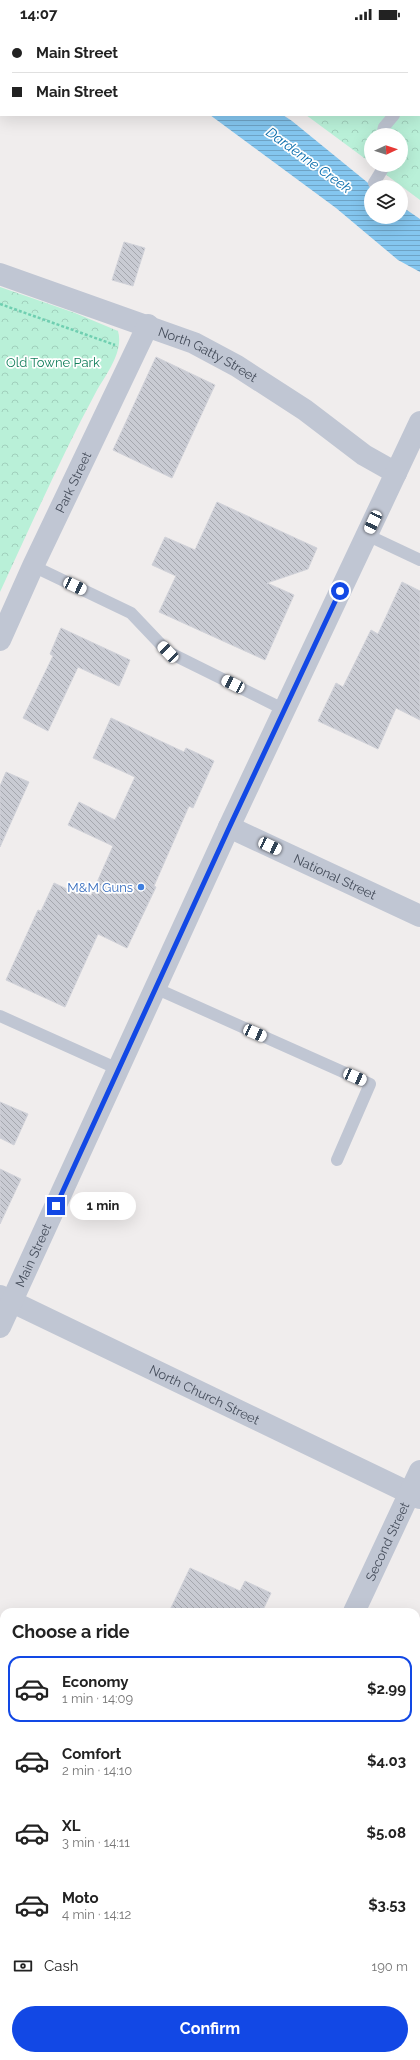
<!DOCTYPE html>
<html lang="en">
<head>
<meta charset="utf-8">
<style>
  :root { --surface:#fff; --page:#f6f6f6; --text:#222; --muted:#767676; --line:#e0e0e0; --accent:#1248e5 }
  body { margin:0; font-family:Raleway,sans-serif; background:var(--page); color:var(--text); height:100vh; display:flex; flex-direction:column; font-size:15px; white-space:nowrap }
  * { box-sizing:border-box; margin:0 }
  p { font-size:13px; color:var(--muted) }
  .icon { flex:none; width:22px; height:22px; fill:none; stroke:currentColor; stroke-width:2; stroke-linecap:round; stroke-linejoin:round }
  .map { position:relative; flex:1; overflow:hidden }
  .drawer { position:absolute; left:0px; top:1580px; width:420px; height:452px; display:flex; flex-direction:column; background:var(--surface); border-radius:12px 12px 0 0; box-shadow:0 4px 16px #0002 }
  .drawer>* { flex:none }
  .hud { position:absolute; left:0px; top:0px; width:420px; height:88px; box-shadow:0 4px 16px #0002; display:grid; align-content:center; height:88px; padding:0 12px; background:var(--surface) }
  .needle { width:26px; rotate:87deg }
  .fabs { position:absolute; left:364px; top:100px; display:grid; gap:8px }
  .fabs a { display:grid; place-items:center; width:44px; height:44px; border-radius:50%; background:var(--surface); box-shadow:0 4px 16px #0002; font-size:20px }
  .end { position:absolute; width:18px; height:18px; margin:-9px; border:5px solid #1248e5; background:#fff; box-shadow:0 0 0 2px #fff }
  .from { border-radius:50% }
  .bubble { position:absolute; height:28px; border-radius:14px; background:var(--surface); box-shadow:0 4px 16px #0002; font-size:13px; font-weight:700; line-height:28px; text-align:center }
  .car { position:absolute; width:12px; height:24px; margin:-12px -6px; border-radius:5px; box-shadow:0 0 3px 1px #0007; background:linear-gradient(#fff 24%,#345 0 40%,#fff 0 76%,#345 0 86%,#fff 0) }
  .hud b { display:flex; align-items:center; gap:14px; height:38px; font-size:15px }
  .hud b+b { border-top:1px solid var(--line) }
  .hud i { width:10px; height:10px; background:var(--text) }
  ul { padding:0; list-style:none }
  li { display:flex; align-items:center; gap:12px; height:66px; margin:0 8px 6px; padding:0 4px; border:2px solid transparent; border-radius:12px }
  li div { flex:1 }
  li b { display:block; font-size:15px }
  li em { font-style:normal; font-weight:700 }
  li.active { border-color:var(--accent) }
  li>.icon { width:36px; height:36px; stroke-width:1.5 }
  h2 { padding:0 12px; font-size:18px; line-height:48px }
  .pay { display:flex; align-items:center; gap:10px; height:44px; padding:0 12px; font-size:15px }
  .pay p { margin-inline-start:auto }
  .cta { display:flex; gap:8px; margin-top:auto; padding:8px 12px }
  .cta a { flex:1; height:46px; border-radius:24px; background:var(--accent); color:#fff; font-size:16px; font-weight:700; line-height:46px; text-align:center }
  .status { display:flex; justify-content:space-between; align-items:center; height:28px; padding:0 20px; background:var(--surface); direction:ltr }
  .status svg { height:11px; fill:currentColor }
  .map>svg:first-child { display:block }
  .park { fill:url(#park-crowns) }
  .water { fill:url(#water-rules) }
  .building { fill:url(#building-back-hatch); stroke:#d1d2d9 }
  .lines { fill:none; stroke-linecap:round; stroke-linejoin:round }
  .path { stroke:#70cfb1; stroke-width:2.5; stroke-dasharray:3 2; stroke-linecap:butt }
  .service { stroke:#c0c6d3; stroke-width:12 }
  .minor { stroke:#c0c6d3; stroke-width:22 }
  .tertiary { stroke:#c0c6d3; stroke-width:22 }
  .route { stroke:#1248e5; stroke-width:5 }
  .shop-dot { fill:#3f7fe0; stroke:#fff; stroke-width:1.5 }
  .labels { text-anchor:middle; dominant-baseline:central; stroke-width:3.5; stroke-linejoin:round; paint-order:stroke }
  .street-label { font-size:13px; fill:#454d5b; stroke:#fff }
  .park-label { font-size:13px; fill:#137f5c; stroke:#fff }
  .shop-label { font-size:13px; fill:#366cbe; stroke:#fff; text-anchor:end }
  .water-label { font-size:14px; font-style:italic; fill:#076cac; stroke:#fff }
</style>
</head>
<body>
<div class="status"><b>14:07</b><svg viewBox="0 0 49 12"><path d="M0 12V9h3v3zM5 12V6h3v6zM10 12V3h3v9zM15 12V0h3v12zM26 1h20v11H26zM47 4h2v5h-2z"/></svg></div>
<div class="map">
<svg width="420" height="2032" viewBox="0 0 420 2032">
  <defs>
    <pattern id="park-crowns" width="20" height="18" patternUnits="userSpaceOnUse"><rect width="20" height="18" fill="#b9f0d8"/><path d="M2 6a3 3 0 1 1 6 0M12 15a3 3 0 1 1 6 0" fill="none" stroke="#a0cfbc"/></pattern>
    <pattern id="water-rules" width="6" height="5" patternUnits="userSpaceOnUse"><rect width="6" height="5" fill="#84c6ef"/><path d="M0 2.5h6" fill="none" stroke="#6ea3c5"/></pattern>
    <pattern id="building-back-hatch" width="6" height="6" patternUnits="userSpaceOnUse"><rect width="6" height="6" fill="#c9cbd3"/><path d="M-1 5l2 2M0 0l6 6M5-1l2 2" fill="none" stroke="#a5a7ae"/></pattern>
  </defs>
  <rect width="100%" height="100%" fill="#f0eded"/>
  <path class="park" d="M194 0H420V172L373 137H401V107H371V135L306 87H419V1Z
    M0 259 75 285 118 303C124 324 106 346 96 364 61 429 31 497 0 564Z"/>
  <path class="water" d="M210 87H283L292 93 373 159H371V189H401V178L420 191V244L398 232 336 180Z"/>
  <path class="building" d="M124 214 145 220 133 258 112 252Z
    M156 329 215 357 172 450 113 422Z
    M217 474 317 520 308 541 267 555 294 567 265 632 159 584 176 548 152 537 165 509 195 522Z
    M402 554 420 563V692L396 680 378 721 318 693 336 655 343 659 371 602 378 606Z
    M61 600 130 632 119 658 78 639 48 703 23 690 53 628 50 626Z
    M111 690 184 724 186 720 214 733 193 780 189 778 154 858 156 859 127 920 98 906 65 979 6 952 38 882 41 883 54 855 69 862 70 858 91 868 113 818 68 797 79 774 115 792 135 749 93 730Z
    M6 744 29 754 0 819V758Z
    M0 1074 28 1086 14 1117 0 1110Z
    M0 1141 21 1151 0 1196Z
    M190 1540 240 1563 245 1553 271 1565 262 1584H169Z"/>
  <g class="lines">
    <path class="path" d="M0 276 115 317"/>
    <path class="service" d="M338 0 339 1
      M419 67 420 68
      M382 107 384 99 394 87
      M374 155 385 137
      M367 507 420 532
      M33 538 131 585 168 624 285 682
      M155 960 370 1056 337 1132
      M0 988 118 1041
      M416 1835 420 1837
      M0 1925 4 1916"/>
    <g class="minor">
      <path id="s1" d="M0 246 194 315 237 338 305 382 364 427 396 445"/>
      <path id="s2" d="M0 612 33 538 148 297"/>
      <path id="s3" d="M229 799 420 888"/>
      <path id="s4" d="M0 1268 420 1470"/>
      <path id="s5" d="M354 1584 420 1443"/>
      <path d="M0 1716 4 1718"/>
      <path d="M416 1906 420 1907"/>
      <path d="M149 2032 151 2028"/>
    </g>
    <path class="tertiary" id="s6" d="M0 1299 229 799 420 394"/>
  </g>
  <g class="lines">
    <path class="route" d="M56 1178 229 800 340 563"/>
  </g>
  <circle class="shop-dot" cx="141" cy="859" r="4"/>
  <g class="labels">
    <g class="street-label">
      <text stroke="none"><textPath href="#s1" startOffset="223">North Gatty Street</textPath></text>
      <text stroke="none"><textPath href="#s2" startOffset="174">Park Street</textPath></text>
      <text stroke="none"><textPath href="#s3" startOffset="117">National Street</textPath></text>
      <text stroke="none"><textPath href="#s6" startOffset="79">Main Street</textPath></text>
      <text stroke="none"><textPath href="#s4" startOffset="227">North Church Street</textPath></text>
      <text stroke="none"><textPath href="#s5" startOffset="78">Second Street</textPath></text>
    </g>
    <g class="park-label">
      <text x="53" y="334">Old Towne Park</text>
    </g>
    <g class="shop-label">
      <text x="133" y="859">M&amp;M Guns</text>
    </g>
    <g class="water-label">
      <text transform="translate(309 132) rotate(36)">Dardenne Creek</text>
    </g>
  </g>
</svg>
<div class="fabs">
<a><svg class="needle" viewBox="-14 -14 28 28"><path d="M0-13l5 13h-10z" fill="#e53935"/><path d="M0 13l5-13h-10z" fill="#767676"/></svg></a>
<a><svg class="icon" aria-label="layers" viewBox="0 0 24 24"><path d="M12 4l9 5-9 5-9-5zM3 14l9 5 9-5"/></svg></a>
</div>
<i class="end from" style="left:340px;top:563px"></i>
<i class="end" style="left:56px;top:1178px"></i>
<div class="bubble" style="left:70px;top:1164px;width:66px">1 min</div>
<i class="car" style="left:373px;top:494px;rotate:205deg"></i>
<i class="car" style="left:75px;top:558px;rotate:115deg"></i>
<i class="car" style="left:168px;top:624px;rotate:316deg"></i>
<i class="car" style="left:233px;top:656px;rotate:297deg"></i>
<i class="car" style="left:270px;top:818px;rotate:115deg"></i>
<i class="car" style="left:255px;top:1005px;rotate:114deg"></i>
<i class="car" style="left:355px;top:1049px;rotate:114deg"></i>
<div class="hud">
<b><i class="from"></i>Main Street</b>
<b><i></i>Main Street</b>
</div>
<section class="drawer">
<h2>Choose a ride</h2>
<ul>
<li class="active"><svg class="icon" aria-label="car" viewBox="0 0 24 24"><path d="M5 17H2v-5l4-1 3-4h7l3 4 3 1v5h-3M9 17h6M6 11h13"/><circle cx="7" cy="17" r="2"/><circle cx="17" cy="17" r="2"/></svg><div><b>Economy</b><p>1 min · 14:09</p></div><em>$2.99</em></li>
<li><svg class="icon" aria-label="car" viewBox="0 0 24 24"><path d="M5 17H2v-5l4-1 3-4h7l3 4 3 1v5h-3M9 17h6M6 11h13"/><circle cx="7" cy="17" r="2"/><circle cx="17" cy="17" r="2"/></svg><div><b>Comfort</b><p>2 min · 14:10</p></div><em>$4.03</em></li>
<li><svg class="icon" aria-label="car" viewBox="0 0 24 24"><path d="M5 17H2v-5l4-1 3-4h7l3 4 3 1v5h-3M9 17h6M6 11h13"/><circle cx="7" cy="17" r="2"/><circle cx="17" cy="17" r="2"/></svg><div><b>XL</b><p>3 min · 14:11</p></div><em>$5.08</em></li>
<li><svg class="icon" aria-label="car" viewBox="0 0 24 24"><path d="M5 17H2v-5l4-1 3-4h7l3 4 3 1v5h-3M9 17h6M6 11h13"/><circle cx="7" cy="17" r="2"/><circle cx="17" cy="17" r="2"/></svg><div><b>Moto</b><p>4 min · 14:12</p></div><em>$3.53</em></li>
</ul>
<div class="pay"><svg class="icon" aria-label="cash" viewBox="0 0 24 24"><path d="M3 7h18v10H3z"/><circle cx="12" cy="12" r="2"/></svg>Cash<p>190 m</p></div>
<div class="cta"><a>Confirm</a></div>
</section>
</div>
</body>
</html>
